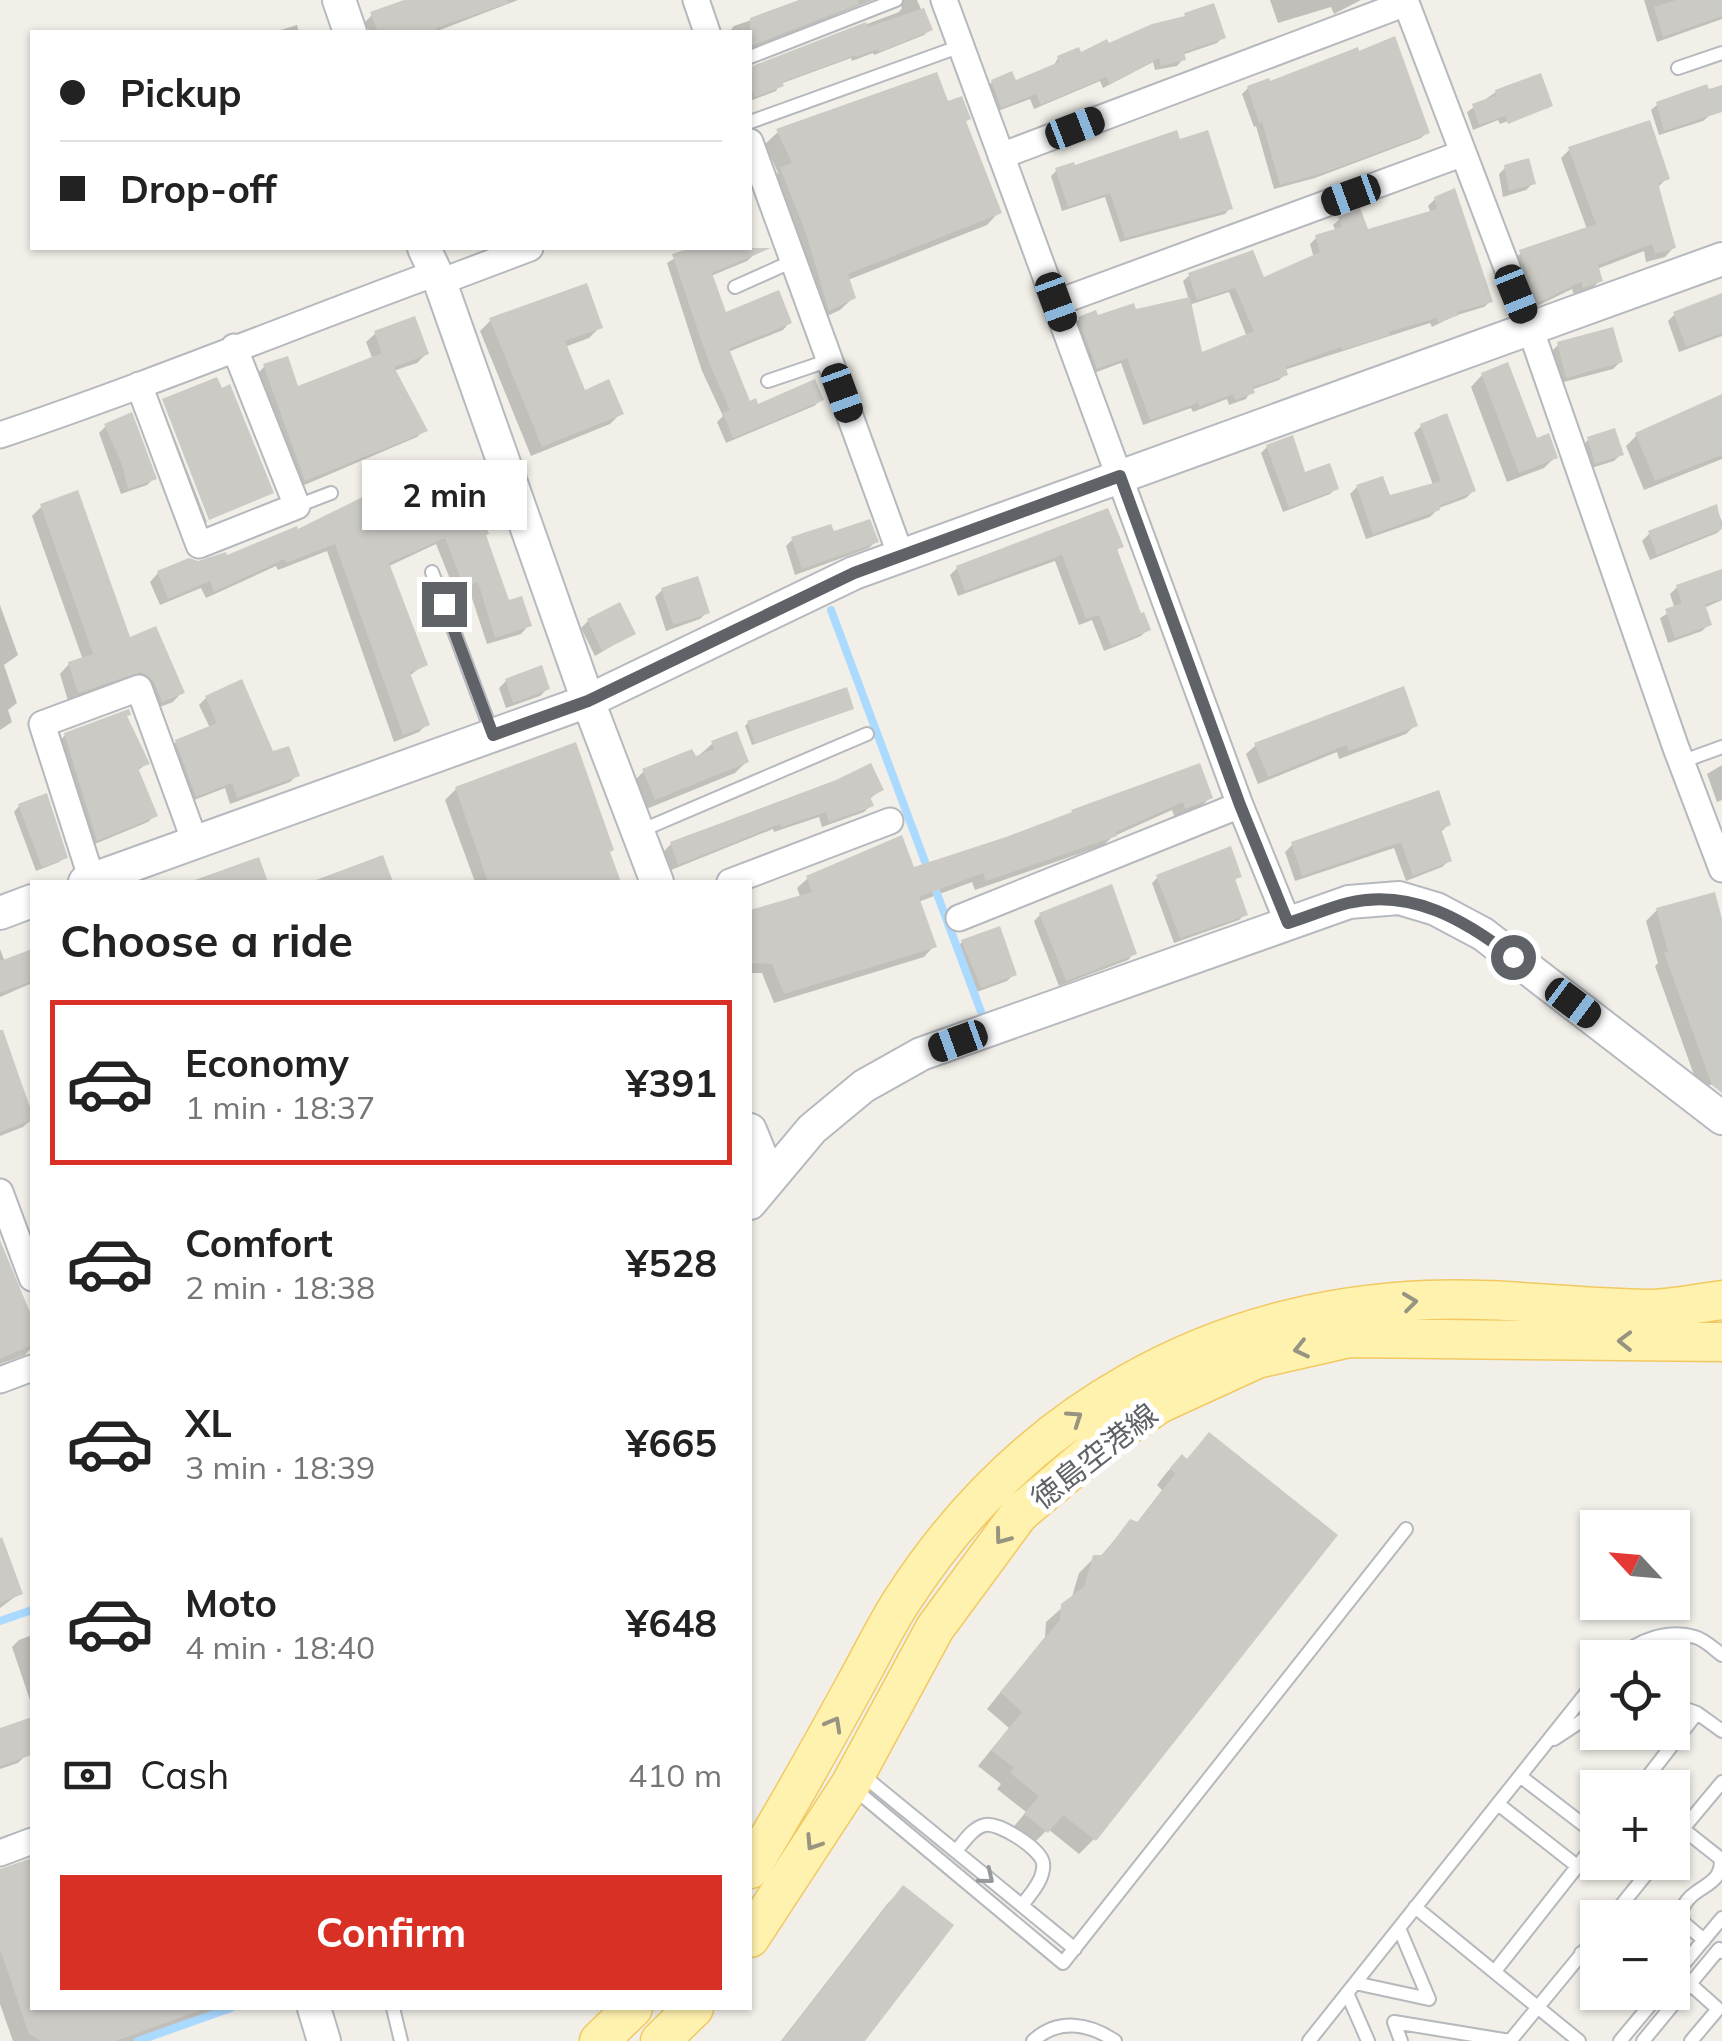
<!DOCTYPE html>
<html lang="en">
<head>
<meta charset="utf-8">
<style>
  :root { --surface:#fff; --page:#f6f6f6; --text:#222; --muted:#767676; --line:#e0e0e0; --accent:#d93025 }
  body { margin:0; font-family:Mulish,"Noto Sans JP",sans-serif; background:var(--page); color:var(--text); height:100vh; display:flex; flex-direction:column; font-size:38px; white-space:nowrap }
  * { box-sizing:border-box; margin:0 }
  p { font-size:32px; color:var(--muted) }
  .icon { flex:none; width:55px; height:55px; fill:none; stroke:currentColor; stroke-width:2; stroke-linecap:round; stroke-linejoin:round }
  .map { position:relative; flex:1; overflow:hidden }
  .sheet { position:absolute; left:30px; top:880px; width:722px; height:1130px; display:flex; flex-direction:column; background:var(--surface); border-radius:0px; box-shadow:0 2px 8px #0004 }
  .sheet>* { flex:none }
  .hud { position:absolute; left:30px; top:30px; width:722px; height:220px; border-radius:0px; box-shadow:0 2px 8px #0004; display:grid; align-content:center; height:220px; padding:0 30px; background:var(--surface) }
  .needle { width:65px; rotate:296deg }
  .buttons { position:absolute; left:1580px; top:1510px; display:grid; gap:20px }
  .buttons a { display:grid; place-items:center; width:110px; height:110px; border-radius:0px; background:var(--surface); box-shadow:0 2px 8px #0004; font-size:50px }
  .end { position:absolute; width:45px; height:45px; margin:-22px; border:12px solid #5f6368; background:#fff; box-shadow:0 0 0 5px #fff }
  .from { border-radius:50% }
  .bubble { position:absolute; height:70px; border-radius:0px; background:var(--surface); box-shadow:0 2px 8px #0004; font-size:32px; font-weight:700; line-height:70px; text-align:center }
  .car { position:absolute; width:30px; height:60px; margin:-30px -15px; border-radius:12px; box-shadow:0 0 8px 2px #0007; background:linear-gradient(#222 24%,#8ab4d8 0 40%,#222 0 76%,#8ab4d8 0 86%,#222 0) }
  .hud b { display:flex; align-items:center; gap:35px; height:95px; font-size:38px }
  .hud b+b { border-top:2px solid var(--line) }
  .hud i { width:25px; height:25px; background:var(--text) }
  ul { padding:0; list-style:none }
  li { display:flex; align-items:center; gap:30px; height:165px; margin:0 20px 15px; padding:0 10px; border:5px solid transparent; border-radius:0px }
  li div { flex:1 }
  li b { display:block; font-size:38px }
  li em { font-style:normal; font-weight:700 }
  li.on { border-color:var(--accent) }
  li>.icon { width:90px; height:90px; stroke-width:1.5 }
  h2 { padding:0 30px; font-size:45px; line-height:120px }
  .pay { display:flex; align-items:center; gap:25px; height:110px; padding:0 30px; font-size:38px }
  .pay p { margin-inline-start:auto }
  .primary-button { display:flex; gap:20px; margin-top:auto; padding:20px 30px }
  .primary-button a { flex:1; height:115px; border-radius:0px; background:var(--accent); color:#fff; font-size:40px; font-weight:700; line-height:115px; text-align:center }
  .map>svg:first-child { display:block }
  .shadow { fill:#0003; fill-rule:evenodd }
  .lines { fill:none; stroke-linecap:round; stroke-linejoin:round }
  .stream { stroke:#aadaff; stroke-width:8 }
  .building { fill:#cccac5 }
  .lane-casing { stroke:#b5b8bc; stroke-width:16 }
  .street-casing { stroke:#b5b8bc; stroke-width:29 }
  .secondary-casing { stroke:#b6babf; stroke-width:36 }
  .primary-casing { stroke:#f2c960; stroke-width:41 }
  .lane { stroke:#fff; stroke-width:12 }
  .street { stroke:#fff; stroke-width:25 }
  .secondary { stroke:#fff; stroke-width:32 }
  .primary { stroke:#fff2af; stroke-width:38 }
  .oneway { stroke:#979581 }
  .oneway2 { stroke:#979a9d }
  .route { stroke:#5f6368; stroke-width:12 }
  .labels { text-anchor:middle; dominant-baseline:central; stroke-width:10; stroke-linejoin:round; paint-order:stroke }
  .street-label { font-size:30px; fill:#5f6368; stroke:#fff }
</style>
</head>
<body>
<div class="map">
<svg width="1722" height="2041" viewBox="0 0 1722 2041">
  <rect width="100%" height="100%" fill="#f1efe8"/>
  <path class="shadow" d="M411 0H518L435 32H369L365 22 372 15Z
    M808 0H873L750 50V32H729L734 26Z
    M898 0H917L930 29 924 35 874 55 873 53 852 61 851 58 780 84 776 91 750 101V68L899 12 902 8Z
    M1270 0H1361L1334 14 1331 7 1278 23Z
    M1644 0H1722V19L1657 42Z
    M1186 15 1223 37 1217 43 1182 55 1183 59 1177 66 1155 70 1153 62 1103 88 1100 81 1034 109 1030 99 995 112 986 88 992 82 1014 83 1053 67 1058 58 1080 56 1108 46 1181 20Z
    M297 25 299 32H274Z
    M1248 88 1427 132 1421 138 1315 178 1274 189 1256 126 1254 127 1242 94Z
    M1496 92 1551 105 1547 109V106L1500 124 1498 120 1473 130 1467 112Z
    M946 105 964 122 999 212 987 225 848 280 853 298 840 310 816 321 769 182 778 173 765 144 778 132Z
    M1657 105 1709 116 1703 121 1659 135 1651 110Z
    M1570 149 1667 178 1657 188 1673 248 1665 257 1646 262 1644 251 1597 269 1600 280 1592 289 1574 295 1572 289 1529 310 1512 261 1521 253 1587 229 1561 158Z
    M1506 167 1533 183 1526 190 1503 197 1499 174Z
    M1056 171 1230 208 1225 214 1120 242 1105 197 1062 211 1051 176Z
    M1435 199 1491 301 1484 307 1454 316 1432 327 1430 323 1284 370 1285 374 1279 380 1251 390 1246 399 1229 405 1227 399 1193 412 1191 408 1143 425 1121 363 1091 374 1073 325 1079 319H1096L1189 300 1183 281 1190 275 1263 280 1314 258 1310 244 1317 237 1336 231 1333 225 1340 219 1367 232 1431 213 1428 206ZM1229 292 1247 337 1200 356 1189 305Z
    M750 244 754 254 747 261 711 276 725 316 789 323 783 330 728 352 748 404 757 407 821 400 814 406 726 443 717 422 723 416 702 371 667 263 685 252 683 248H750Z
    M1722 296V336L1679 352 1668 321 1675 314Z
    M490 321 600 327 589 338 565 347 584 394 621 413 610 424 531 456 480 331Z
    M376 333 426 354 417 363 393 371 426 428 417 437 295 489 255 376 264 367 296 389 373 360 366 342Z
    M1558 345 1620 362 1613 369 1560 383 1551 352Z
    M1482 375 1536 441 1555 457 1544 468 1507 482 1471 387Z
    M1722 397V459L1644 490 1626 446 1637 435Z
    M161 403 207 522 204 523 158 405Z
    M106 426 154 478 147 485 121 494 99 433Z
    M1421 426 1473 491 1466 498 1439 508 1430 517 1366 539 1350 494 1357 487 1388 498 1433 485 1414 433Z
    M1588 440 1621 454 1614 461 1588 469 1581 447Z
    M1267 447 1303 475 1336 488 1330 494 1283 512 1261 453Z
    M41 507 129 641 182 692 173 702 152 710 145 691 68 701 60 674 69 664 83 660 32 516Z
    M1716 507 1722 522V528L1717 533 1650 560 1642 541 1649 534Z
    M492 514 483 524 484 536 508 604 529 625 521 634 487 644 469 589 456 594 436 544 387 567 425 664 409 676 427 724 419 732 394 742 327 551 278 570 276 566 206 598 201 588 160 605 150 582 158 573 226 558 297 532 421 527Z
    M832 535 876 541 869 548 795 575 786 546 793 539Z
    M1121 546 1115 552 1139 617 1148 629 1141 636 1104 651 1092 620 1079 625 1055 561 958 596 950 575 957 568Z
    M1722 579V600L1704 608 1709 624 1702 631 1668 643 1660 618 1675 609 1670 594 1677 587Z
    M662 590 707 612 700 619 666 631 655 597Z
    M0 605 18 655 4 665 17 703 8 710 12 722 0 730Z
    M588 621 632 634 595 656 581 628Z
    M506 681 547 689 540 696 506 708 499 688Z
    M206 698 272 754 297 775 290 782 230 804 225 788 189 802 169 749 176 742 210 728 199 705Z
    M852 709 752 745 745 726 748 723Z
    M125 718 146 764 136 772 155 815 148 822 90 846 59 742 65 735Z
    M1415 725 1406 734 1339 759 1337 752 1258 784 1246 754 1256 745Z
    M713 743 746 762 735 773 644 810 633 782 644 771 695 759Z
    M1722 765V800L1717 802 1707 774Z
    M456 789 608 853 619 882H475L445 800Z
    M881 790 868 800 871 805 864 812 822 827 819 817 774 832 773 829 671 870 664 851 671 844Z
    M1210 798 1199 808 1175 818 1172 810 1112 837 1104 845 975 890 972 882 918 902 934 946 924 957 774 1003 762 973H750V923L801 899 797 888 808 878 913 870 1067 817Z
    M19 806 65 857 59 862 36 871 14 812Z
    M1448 825 1440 833 1450 860 1442 867 1406 881 1394 848 1295 881 1285 852 1292 845Z
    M1239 876 1234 881 1245 914 1239 920 1174 943 1152 883 1158 877Z
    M1657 910 1722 929V1081L1699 1089 1655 966 1658 963 1646 921Z
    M1040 915 1134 953 1128 960 1059 986 1034 921Z
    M962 942 1014 974 1007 981 974 993 955 949Z
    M0 949 5 962 30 952 32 959V983L0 997Z
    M0 1030 32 1119 23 1127 0 1136Z
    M0 1246 32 1323V1347L25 1355 0 1364Z
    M1209 1435 1094 1839 1079 1854 1048 1829 1031 1846 1011 1830 1026 1812 997 1789 1001 1784 978 1766 1009 1728 987 1709 1045 1637 1046 1622 1071 1600 1079 1573 1094 1558 1100 1557 1130 1522 1136 1524 1162 1490 1157 1485 1167 1472 1182 1457 1185 1461Z
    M0 1553 20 1593 0 1608Z
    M32 1635V1703H31L12 1647 19 1640Z
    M32 1719V1746L23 1749 25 1756 18 1763 0 1769V1731Z
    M32 1860V2008H229L137 2041H13L0 2004V1872Z
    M903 1888 862 2041H781L888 1903Z"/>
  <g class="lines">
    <path class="stream" d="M831 610 983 1017
      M0 1621 32 1610
      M138 2041 231 2008"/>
  </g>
  <path class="building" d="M404 0H507L508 3 436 28 438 32H378L370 12Z
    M799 0H858L859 4 750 46V18Z
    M1676 0H1722V16L1663 37 1654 7Z
    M1214 3 1226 38 1184 52 1186 60 1161 66 1159 58 1110 84 1106 77 1041 105 1036 94 1001 108 991 80 1012 71 1016 80 1059 62 1057 56 1079 47 1081 52 1107 39 1109 43 1152 24 1185 16 1184 13Z
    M924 8 933 30 879 52 878 49 857 57 856 55 782 82 784 86 755 97 750 85V67L866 22 868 27Z
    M1395 36 1430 133 1323 173 1280 185 1262 122 1259 123 1247 86 1269 78 1270 81 1358 47 1359 51Z
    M937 72 948 101 962 96 971 119 966 121 1002 213 848 274 856 298 829 311 806 234 780 167 792 163 776 129Z
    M1541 73 1553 106 1508 124 1505 116 1479 125 1472 104 1496 95 1495 90Z
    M1707 84 1709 89 1722 85V112L1664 131 1656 102Z
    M1650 120 1670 179 1658 183 1676 248 1655 254 1652 244 1598 265 1603 281 1583 288 1581 282 1538 303 1519 250 1596 224 1568 147Z
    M1177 130 1180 139 1208 130 1233 209 1125 238 1110 193 1068 207 1055 168 1074 162 1075 165Z
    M1529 158 1536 184 1509 191 1504 165Z
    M1455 188 1493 302 1457 312 1459 315 1438 323 1437 318 1389 332 1390 335 1342 350 1341 347 1286 367 1288 375 1253 387 1255 393 1235 400 1233 394 1199 407 1198 403 1150 420 1127 358 1097 369 1078 317 1096 310 1098 315 1134 303 1136 309 1190 297 1202 352 1254 331 1235 288 1197 300 1188 273 1253 250 1264 277 1320 252 1315 235 1342 227 1338 217 1360 208 1368 229 1437 209 1434 197Z
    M691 248H771L712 273 726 312 779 290 792 323 729 349 750 401 756 398 758 404 815 379 824 400 733 438 723 413 730 410 709 363 672 254Z
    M587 283 603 328 565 341 585 390 609 379 624 414 542 447 489 318Z
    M1722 293V333L1686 347 1673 312Z
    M415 316 429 354 394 367 428 431 305 481 263 364 288 356 298 386 382 353 374 331Z
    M1613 327 1623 362 1566 378 1557 342Z
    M1508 362 1537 438 1549 433 1558 458 1519 473 1481 373Z
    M217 377 222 388 230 384 274 493 209 520 162 399Z
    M1722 394V455L1655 481 1635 433Z
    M132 412 157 479 128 489 122 465 104 424Z
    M1447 413 1476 491 1439 506 1440 510 1373 534 1356 485 1383 476 1390 495 1441 481 1420 424Z
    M1615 428 1624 455 1595 464 1587 437Z
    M1293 435 1305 472 1330 463 1339 489 1289 508 1266 445Z
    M405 476 423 524 491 502 495 514 484 520 489 534 486 535 509 600 522 596 532 626 495 638 478 582 464 587 445 538 389 563 428 665 410 673 430 725 403 735 335 544 286 563 284 559 214 592 210 581 168 599 157 571 189 558 198 561 226 552 227 555 297 526 298 529Z
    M78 490 130 637 156 626 185 693 162 702 154 682 141 672 78 693 68 662 93 654 40 504Z
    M1717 504 1722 529 1657 555 1648 531Z
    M1108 508 1124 547 1117 549 1141 613 1144 612 1151 630 1111 646 1099 615 1086 619 1062 555 965 591 956 566Z
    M870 519 879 542 802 569 791 537 831 524 834 531Z
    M1722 569V599L1705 604 1712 625 1675 638 1665 609 1682 603 1676 585Z
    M698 576 710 613 673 625 661 588Z
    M620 602 636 634 602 651 587 619Z
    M542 665 550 689 513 703 505 679Z
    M242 679 273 751 289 746 300 776 237 798 232 783 196 797 175 740 217 723 205 696Z
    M1404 686 1418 726 1349 751 1346 745 1268 777 1254 743Z
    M847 687 854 709 755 743 747 721Z
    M129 709 131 715 127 716 150 764 138 768 158 816 97 841 64 733Z
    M737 731 749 762 655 800 642 769 692 749 696 756 714 749 711 741Z
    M576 742 614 850 610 852 621 882H488L455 787Z
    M871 763 884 790 870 797 874 806 829 822 826 812 781 827 780 824 678 865 670 842 836 780Z
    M1200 763 1213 798 1185 809 1183 802 1116 832 1117 836 986 881 983 873 919 897 937 947 784 994 772 964 750 963V910L812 892 806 876 902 835 914 867 1006 837 1072 812 1071 810Z
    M1439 790 1451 825 1441 829 1452 861 1413 876 1401 842 1302 876 1291 842Z
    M47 793 68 858 42 867 18 804Z
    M1231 846 1242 877 1235 879 1248 915 1180 938 1156 875Z
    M383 855 393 882H316V880Z
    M259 857 268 882H196L195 880Z
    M1112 884 1137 954 1066 981 1039 913Z
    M1715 892 1722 919V1093L1712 1085 1664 953 1668 952 1656 908Z
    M1000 926 1017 975 981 988 961 940Z
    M32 949V981L0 993V961Z
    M0 1030H3L32 1113V1120L0 1132Z
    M0 1240 32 1317V1345L0 1359Z
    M1209 1432 1338 1535 1096 1841 1063 1815 1048 1833 1024 1814 1039 1796 1010 1773 1014 1768 991 1750 1022 1712 1000 1692 1060 1620 1061 1604 1084 1587 1093 1555H1103L1130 1519 1138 1522 1175 1474 1170 1468 1182 1454 1187 1459Z
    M2 1537 23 1594 0 1603V1538Z
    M32 1717V1755L0 1766V1728Z
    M32 1858V2008H201V2010L116 2041H41L29 2034 0 1949V1869Z
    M903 1885 954 1925 865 2041H782Z"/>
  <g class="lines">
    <defs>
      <path id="lane" d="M750 57 896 0
        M1678 68 1722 53
        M750 122 961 46
        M735 287 793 261
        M768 381 830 360
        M297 506 331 493
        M432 572 492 733
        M1681 762 1722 747
        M640 831 867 734
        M1619 1658C1638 1640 1668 1629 1695 1637 1704 1639 1714 1649 1722 1655
        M1672 1704 1697 1713 1722 1731
        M1554 1739 1598 1710
        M860 1773 1075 1949
        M1520 1776 1598 1836
        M1592 1782 1599 1788
        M852 1787 1063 1963 1406 1529
        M1639 1788 1697 1713
        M1498 1804 1577 1866
        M1683 1829 1721 1859C1722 1890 1691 1883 1681 1912L1684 1923 1704 1940
        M1672 1842 1722 1782
        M956 1851C964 1842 972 1828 985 1825 999 1822 1041 1849 1043 1863 1045 1878 1031 1894 1022 1905
        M1415 1907 1579 2041
        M1611 1918 1656 1862
        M1581 1953 1598 1967
        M1495 1971 1598 1840
        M1672 1978 1722 1918
        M1355 1983 1429 1999 1399 1928
        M1347 1993 1368 2041
        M393 2008 401 2041
        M1033 2041C1058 2018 1089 2023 1115 2041
        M1309 2041 1598 1678
        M1401 2041 1394 2022 1510 2041
        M1510 2041 1598 1934
        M1620 2041 1661 1992
        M1643 2041 1690 1984
        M1691 2041 1718 2009 1690 1984 1719 1949 1722 1952"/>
      <path id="street" d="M696 0 707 32
        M944 0 1240 805 1288 923
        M1405 0 1530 328 1676 748 1722 869
        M750 142 901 556
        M1001 156 1406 3
        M440 282 530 248
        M1056 303 1461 154
        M139 385 199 545 297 506 234 347
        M0 435C146 386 289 327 433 274
        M92 880 42 724 139 688 195 842
        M730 882 890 821
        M959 918 1240 805
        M0 1192 32 1278
        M0 1380 32 1368
        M0 1853 32 1841"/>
      <path id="secondary" d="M339 0 350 32
        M424 248 440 282 588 701 657 882
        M85 882 588 701 854 573 1722 259
        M0 913 32 901
        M750 1130 770 1179
        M750 1203 812 1129 864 1086 921 1054 1349 902 1399 898 1436 909 1483 934 1722 1118
        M314 2008 324 2041"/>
      <path id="primary" d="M750 1869C787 1809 821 1747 855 1685 871 1657 885 1626 903 1599 1022 1415 1208 1309 1427 1300 1500 1297 1574 1308 1647 1309 1672 1309 1697 1303 1722 1300
        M750 1938 850 1785 935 1628 1019 1514 1111 1436 1161 1403 1257 1359 1349 1338 1722 1342
        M599 2041 633 2008
        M660 2041 694 2008"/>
    </defs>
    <use href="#lane" class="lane-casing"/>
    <use href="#street" class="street-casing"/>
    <use href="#secondary" class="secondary-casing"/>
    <use href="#primary" class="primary-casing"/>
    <use href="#lane" class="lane"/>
    <use href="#street" class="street"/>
    <use href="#secondary" class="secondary"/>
    <use href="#primary" class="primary"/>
  </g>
  <defs><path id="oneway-chevron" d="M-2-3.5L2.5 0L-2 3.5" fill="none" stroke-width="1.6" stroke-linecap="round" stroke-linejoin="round" transform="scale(2.5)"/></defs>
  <g class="oneway">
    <use href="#oneway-chevron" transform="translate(1410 1302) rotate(-7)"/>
    <use href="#oneway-chevron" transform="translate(1625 1341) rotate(-179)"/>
    <use href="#oneway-chevron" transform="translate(1301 1349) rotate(167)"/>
    <use href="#oneway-chevron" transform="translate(1075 1418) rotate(-34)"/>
    <use href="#oneway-chevron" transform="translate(1002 1537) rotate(127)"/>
    <use href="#oneway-chevron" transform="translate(834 1724) rotate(-61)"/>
    <use href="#oneway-chevron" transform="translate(813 1843) rotate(123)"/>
  </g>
  <use class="oneway2" href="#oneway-chevron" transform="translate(987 1877) rotate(39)"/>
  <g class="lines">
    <path class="route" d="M444 604 493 735 588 701 854 573 1120 476 1240 805 1288 923C1308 917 1328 908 1348 903 1411 888 1465 920 1513 957"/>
  </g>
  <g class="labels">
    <g class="street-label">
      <text transform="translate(1094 1456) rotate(-38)">徳島空港線</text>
    </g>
  </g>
</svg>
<div class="buttons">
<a><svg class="needle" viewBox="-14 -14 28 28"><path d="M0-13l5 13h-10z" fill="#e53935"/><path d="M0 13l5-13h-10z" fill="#767676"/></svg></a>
<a><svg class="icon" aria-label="locate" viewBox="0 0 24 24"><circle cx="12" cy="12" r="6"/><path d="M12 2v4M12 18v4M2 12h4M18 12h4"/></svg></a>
<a>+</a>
<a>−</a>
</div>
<i class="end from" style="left:1513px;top:957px"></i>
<i class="end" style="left:444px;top:604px"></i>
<div class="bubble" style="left:362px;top:460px;width:165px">2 min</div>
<i class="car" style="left:1075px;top:128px;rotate:69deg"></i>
<i class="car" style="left:1351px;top:195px;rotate:250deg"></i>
<i class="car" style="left:1516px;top:294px;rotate:158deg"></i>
<i class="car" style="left:1056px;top:302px;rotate:160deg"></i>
<i class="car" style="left:842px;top:393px;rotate:160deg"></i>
<i class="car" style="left:1573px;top:1003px;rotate:127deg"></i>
<i class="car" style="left:958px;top:1041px;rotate:250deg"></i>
<div class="hud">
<b><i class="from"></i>Pickup</b>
<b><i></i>Drop-off</b>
</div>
<section class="sheet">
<h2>Choose a ride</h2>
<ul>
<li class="on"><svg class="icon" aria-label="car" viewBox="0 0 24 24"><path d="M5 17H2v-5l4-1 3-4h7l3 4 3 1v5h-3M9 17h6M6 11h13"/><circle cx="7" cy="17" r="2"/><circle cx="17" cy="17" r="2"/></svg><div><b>Economy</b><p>1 min · 18:37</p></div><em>¥391</em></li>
<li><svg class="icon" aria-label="car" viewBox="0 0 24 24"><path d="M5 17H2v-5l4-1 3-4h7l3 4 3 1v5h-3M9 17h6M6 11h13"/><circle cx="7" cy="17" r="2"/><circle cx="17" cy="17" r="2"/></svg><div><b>Comfort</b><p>2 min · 18:38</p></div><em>¥528</em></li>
<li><svg class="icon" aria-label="car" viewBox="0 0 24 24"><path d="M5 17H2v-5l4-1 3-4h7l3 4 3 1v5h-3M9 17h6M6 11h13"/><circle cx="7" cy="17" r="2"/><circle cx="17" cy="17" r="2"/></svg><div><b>XL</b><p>3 min · 18:39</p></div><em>¥665</em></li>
<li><svg class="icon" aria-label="car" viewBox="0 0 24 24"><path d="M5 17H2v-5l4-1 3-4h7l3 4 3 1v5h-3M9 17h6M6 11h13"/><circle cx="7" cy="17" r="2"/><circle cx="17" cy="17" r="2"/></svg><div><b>Moto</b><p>4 min · 18:40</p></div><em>¥648</em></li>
</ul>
<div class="pay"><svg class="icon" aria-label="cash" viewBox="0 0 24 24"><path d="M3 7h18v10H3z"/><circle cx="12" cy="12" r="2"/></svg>Cash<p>410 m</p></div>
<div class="primary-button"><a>Confirm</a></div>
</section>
</div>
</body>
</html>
